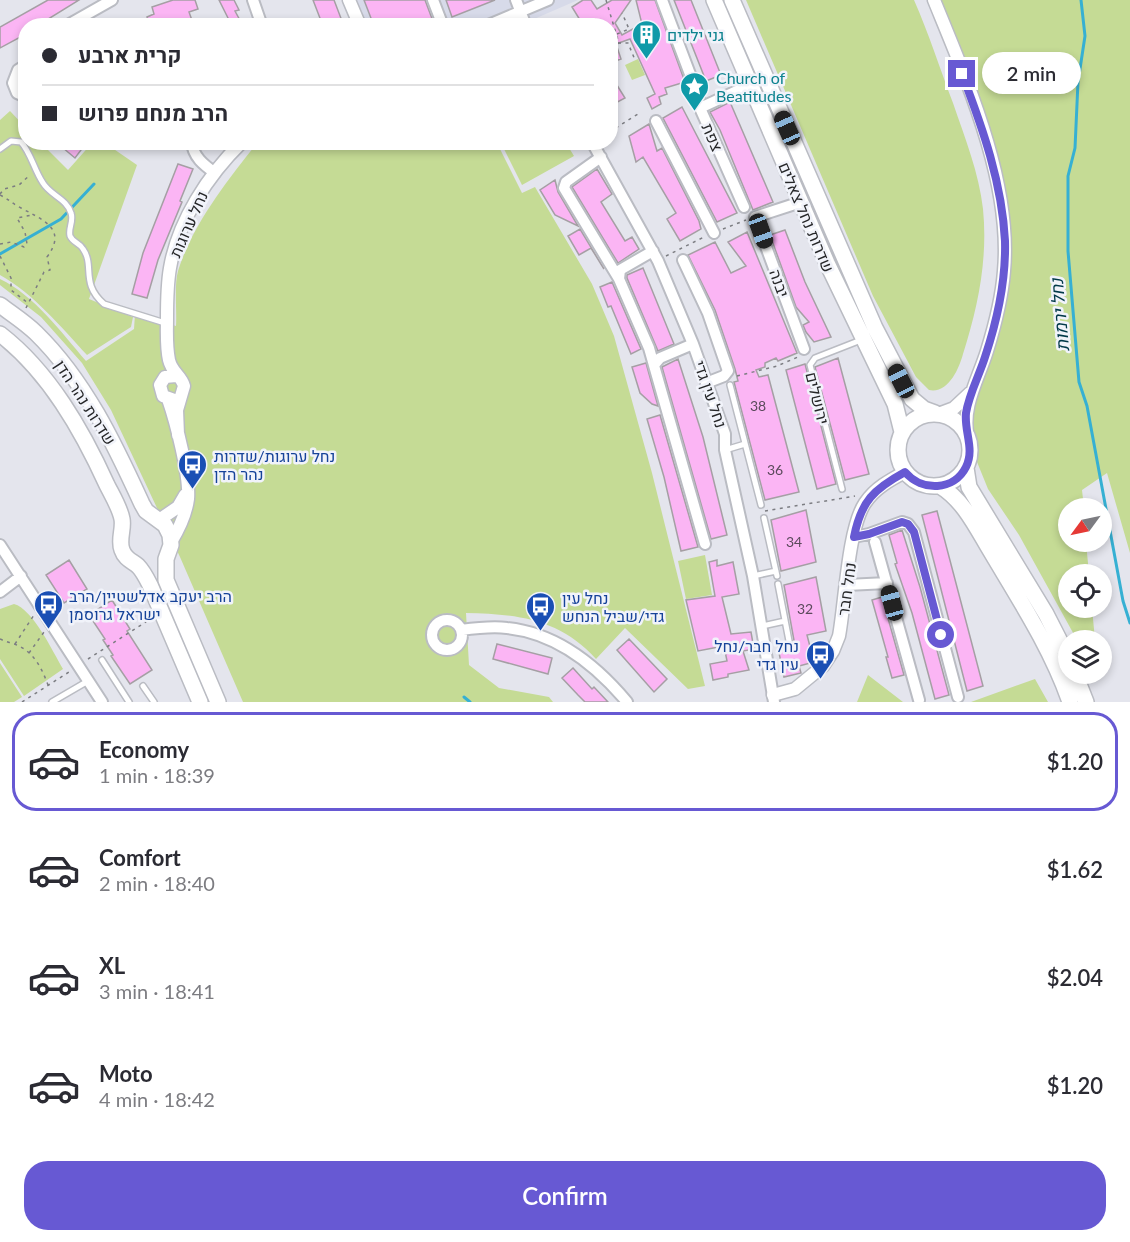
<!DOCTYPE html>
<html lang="en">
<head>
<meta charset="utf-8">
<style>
  :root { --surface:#fff; --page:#f2f2f3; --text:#2b2b33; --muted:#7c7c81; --line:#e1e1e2; --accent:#6759d3 }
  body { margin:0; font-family:Lato,Heebo,sans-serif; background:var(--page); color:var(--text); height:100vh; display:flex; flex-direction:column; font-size:22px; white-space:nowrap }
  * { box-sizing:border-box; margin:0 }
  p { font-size:20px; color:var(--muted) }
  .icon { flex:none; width:33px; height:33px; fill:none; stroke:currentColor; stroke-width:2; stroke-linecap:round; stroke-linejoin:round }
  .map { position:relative; height:702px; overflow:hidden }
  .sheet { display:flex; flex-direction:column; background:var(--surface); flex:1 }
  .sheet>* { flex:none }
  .hud { position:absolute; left:18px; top:18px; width:600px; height:132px; border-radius:24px; box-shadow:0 3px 9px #0003; display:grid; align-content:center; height:132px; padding:0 24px; background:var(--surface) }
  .needle { width:39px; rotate:237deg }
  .tools { position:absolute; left:1058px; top:498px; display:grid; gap:12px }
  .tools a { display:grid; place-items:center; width:54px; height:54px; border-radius:50%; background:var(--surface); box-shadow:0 3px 9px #0003; font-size:30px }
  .end { position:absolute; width:27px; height:27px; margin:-14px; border:8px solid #6759d3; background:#fff; box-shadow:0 0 0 3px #fff }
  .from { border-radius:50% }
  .bubble { position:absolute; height:42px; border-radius:21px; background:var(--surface); box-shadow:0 3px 9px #0003; font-size:20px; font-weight:600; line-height:42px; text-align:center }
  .car { position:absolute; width:18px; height:36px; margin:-18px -9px; border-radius:8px; box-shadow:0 0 4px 2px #0007; background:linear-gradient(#222 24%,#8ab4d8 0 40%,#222 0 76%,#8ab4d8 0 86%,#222 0) }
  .hud b { display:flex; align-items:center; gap:21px; height:57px; font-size:22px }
  .hud b+b { border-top:2px solid var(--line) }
  .hud i { width:15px; height:15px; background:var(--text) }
  ul { padding:10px 0 0; list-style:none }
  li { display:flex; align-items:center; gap:18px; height:99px; margin:0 12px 9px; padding:0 12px; border:3px solid transparent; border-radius:24px }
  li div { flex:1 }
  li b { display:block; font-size:22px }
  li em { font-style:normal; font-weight:600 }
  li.active { border-color:var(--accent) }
  li>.icon { width:54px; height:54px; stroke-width:1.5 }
  .action { display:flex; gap:12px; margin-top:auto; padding:12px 24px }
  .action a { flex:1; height:69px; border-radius:24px; background:var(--accent); color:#fff; font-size:24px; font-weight:600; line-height:69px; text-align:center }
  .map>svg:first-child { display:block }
  .built { fill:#d7dae9 }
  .green { fill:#c5db95 }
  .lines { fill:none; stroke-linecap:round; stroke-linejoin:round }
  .stream { stroke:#36b0d3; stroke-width:3 }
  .building { fill:#fbb5f4; stroke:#a59fa4; stroke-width:1.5 }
  .service-casing { stroke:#babcc3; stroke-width:8 }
  .minor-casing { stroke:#babcc3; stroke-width:14 }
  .tertiary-casing { stroke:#babcc3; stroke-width:15 }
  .secondary-casing { stroke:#babcc3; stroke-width:18 }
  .path { stroke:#7c7d82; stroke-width:1.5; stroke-dasharray:3 4.5; stroke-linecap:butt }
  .service { stroke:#fff; stroke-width:5 }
  .minor { stroke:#fff; stroke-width:10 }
  .tertiary { stroke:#fff; stroke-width:12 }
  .secondary { stroke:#fff; stroke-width:15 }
  .route { stroke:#6759d3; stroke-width:8 }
  .labels { text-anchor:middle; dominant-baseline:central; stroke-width:5; stroke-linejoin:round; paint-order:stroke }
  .number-label { font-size:14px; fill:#5b4a5c }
  .culture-label { font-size:16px; fill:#0d838f; stroke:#f1f3fa; text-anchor:start }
  .street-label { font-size:16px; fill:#262729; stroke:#f1f3fa }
  .transit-label { font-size:16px; fill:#164399; stroke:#f1f3fa; text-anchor:start }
  .water-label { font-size:18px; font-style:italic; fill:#013948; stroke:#f1f3fa }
</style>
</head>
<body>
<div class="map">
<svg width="1130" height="702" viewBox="0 0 1130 702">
  <rect width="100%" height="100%" fill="#e4e5ed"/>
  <path class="built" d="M354 0H578L518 26 365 25Z"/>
  <path class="green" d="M746 0H914C929 34 940 69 953 103 965 138 979 173 983 209 988 259 978 307 963 354 959 369 948 394 929 390L916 377 873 296Z
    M937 0H1130V553L1107 473 1082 490 1084 508H1068V542H1086L1089 574H1068V608H1092L1095 640H1077L1019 535 988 489 975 457V438L969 409 975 389 1000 332 1008 280 1010 226 997 154Z
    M638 59 645 75 632 80 625 65Z
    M10 111 25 127 26 142 41 143 68 170 92 143H105L137 165 89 299 133 317 131 327 87 355C61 327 34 294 0 275V120Z
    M257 143H497L522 193 535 187 592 284 614 336 652 473 705 686 688 689 625 628 596 659C560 619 517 614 466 613L469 665 499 688 549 697 553 702H243L180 557 111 410 82 363 41 317 0 285V279C34 295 62 333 86 361L134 329 135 314 176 326C177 311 174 285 178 271 192 225 228 180 257 143Z
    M501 143H566L574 156 522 185Z
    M705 555 712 595 686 599 678 561Z
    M14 604C33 609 53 652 63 669L24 696 0 659V609Z
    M0 663 22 697 14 702H0Z
    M868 675 903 702H857Z
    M1035 679 1048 702H971Z"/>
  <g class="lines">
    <path class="stream" d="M1081 0 1085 36 1078 82 1075 148 1068 176V251L1079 382 1087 406 1123 601 1130 623
      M0 254 61 219 94 184
      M464 697 470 702"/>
  </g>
  <path class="building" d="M48 0H79L37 26H26V34L0 48V27Z
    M173 0H195L198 9 189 12 194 26H150L147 17 154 14 152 7Z
    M219 0H234L239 10 235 11 243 26H232Z
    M313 0H334L342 21 330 26H323Z
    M364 0H425L434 24 374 26Z
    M446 0H495L452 17Z
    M583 0H591L597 9 612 0H631L615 23 622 35 642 24 636 0H655L685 82 665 88 667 94 659 97 661 104 652 109 647 98 655 94 630 39 616 44 621 59 610 63V26H599L595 19 584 26H569L580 20 572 7Z
    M674 0H691L721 75 706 81Z
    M610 74 625 98 610 106Z
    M730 102 773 202 753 210 720 130 710 112Z
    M682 107 737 213 717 222 663 118Z
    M649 124 657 151 662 148 699 221 701 229 680 241 667 219 676 213 643 157 636 162 629 136Z
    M56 142H87L75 158Z
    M178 164 193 169 180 201 182 202 158 260 147 298 132 294 143 253Z
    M597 169 612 194 601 202 625 241 632 237 639 249 618 263 572 187Z
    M555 180 558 192 578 226 555 215 540 190Z
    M580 229 604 269 591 248 579 255 568 236Z
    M785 230 805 282 831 337 814 342 806 332 803 325 809 322 796 307 770 235Z
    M747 232 797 353 778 361 776 358 765 363V367L756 370 759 377 768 375 799 492 765 500 734 382 738 381 735 369 715 310 688 255 715 242 731 273 746 266 728 242Z
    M643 268 674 344 658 351 627 278V275Z
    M612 282 641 349 631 354 611 306 608 307 600 287Z
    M838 358 869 474 845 480 815 367Z
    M678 359 703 437 727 535 711 539 662 367Z
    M646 363 658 406 652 404 640 393 632 367Z
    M805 364 836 484 817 489 786 370Z
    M660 415 698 547 681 551 664 477 647 419Z
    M806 510 816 562 781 571 771 520Z
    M937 511 983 686 967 691 922 515Z
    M902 530 920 587 949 695 935 699 912 613 895 564 897 563 889 535Z
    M69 560 87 589 64 603 46 575Z
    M717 560V566L733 562 739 594 722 597 731 634 751 632 754 649 743 651 749 670 728 674V677L713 680 710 664 727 661 724 646 698 651 686 600 715 596 709 562Z
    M816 577 826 631 807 635 814 662 799 666 801 673 784 677 777 643 784 642 786 649 789 651 794 649 795 646 784 585Z
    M882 597 904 675 892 678 886 657H888L872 600Z
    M112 600 130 629 127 631 152 670 130 684 111 656 113 655 103 640 105 639 89 615Z
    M629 639 667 679 654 692 617 650Z
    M497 644 552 658 548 674 493 659Z
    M573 668 592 689 594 687 608 702H585L578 695 562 678Z"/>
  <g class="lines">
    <defs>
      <path id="service" d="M0 149 11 141 21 142C31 153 34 170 43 183 50 195 67 199 71 213 74 221 68 228 70 236 73 243 80 243 83 249 95 266 80 283 104 304L165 323
        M730 385 761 505
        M725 450 745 444
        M842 489 810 365 815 358 861 340
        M764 518 777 576
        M753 576 776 571
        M778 584 790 646
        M762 626 785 621
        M102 660 129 702
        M143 686 154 702
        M52 702 88 681"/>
      <path id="minor" d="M253 0 262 26
        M433 0 443 26
        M516 0 526 26
        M662 0 699 98
        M66 26 112 0
        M486 26 548 0
        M26 65 18 70 13 83 17 93 26 97
        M741 89 700 108 744 207
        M656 121 714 233
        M192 142C193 157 204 165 215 173
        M592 142 658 261 693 344 725 434V450L753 576 774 702
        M601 157 566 182 564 188 619 279 649 348 705 544
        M801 202 755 217 804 349
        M683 260 708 313 728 371 724 376 706 383
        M619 279 620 270 653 251
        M654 365 660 358 693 344
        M854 537 869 534 902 522 908 524 914 532 958 697
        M875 542 919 700
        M0 545 102 702
        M847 585 887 583
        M0 592 21 576
        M432 635a15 15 0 1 1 30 0a15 15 0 1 1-30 0Z
        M461 630C476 628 492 626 507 628 557 633 596 665 627 702"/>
      <path id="tertiary" d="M349 0 360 26
        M934 0C967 81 1012 182 1004 271 1002 298 995 325 987 351 978 380 961 407 968 438
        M168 399C176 422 190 476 188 499 186 514 179 529 171 542
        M174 400 163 396 160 385 165 377 176 376
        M938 414 954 408 970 393
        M178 435 177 410 184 386C181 375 172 373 169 360 166 346 167 332 167 318 167 302 167 285 170 268 178 221 208 175 242 142
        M159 520 178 507 185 495
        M773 695 795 689 823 666 833 651 839 636C845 604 848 528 865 503 875 488 890 480 905 472"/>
      <path id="secondary" d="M714 0 827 263 895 404 902 432
        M732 0 875 328 912 399 924 409 935 413
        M0 305C12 314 26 323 36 333 85 381 114 443 142 504L146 511 165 525 170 535 171 545 166 559V580L218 702
        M0 334C49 372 82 430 107 485 112 495 120 508 122 519 124 529 118 540 122 550 125 559 132 561 138 566 143 571 147 579 150 585L200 702
        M898 450a36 36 0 1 1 72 0a36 36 0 1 1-72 0Z
        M966 468 969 487 1046 614 1068 657
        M940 486C965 501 978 531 993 555 1021 602 1052 650 1070 702
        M1075 674 1086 702"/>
    </defs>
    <use href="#service" class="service-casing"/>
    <use href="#minor" class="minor-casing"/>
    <use href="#tertiary" class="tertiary-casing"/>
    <use href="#secondary" class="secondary-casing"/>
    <path class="path" d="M606 0 618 40 617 47 610 53
      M617 34 629 29 622 13
      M618 43H628L635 60
      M610 128 613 127 614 129 638 114
      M0 194 4 189 19 185 30 175
      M0 195C8 199 13 204 21 208 43 220 68 229 47 257L50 270 44 272 26 308
      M723 229 746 220
      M0 244 11 242 24 247 27 244 25 232 17 218 32 215
      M0 256 11 278V290L28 303
      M666 256 704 237
      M737 376 777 366 798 357
      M765 511 855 496
      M0 639C6 642 13 643 19 646 35 654 42 669 48 685
      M15 644 34 615
      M29 653 44 632
      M88 659 152 618
      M22 702 69 672"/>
    <use href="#service" class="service"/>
    <use href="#minor" class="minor"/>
    <use href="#tertiary" class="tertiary"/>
    <use href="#secondary" class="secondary"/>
  </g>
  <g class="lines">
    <path class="route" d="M941 635 914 532 908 524 902 522 869 534 854 537C861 501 874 489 905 472 922 492 954 491 966 467 975 449 964 432 966 413 969 394 979 376 985 357 997 321 1006 280 1005 241 1002 183 983 129 962 74"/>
  </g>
  <defs>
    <symbol id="building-pin" viewBox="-11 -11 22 30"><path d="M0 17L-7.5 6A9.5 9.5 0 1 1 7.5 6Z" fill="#0f9aa8" stroke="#f1f3fa"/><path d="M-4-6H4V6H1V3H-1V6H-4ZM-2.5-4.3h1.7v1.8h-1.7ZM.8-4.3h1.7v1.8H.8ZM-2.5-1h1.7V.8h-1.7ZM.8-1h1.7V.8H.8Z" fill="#fff"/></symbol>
    <symbol id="sight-pin" viewBox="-11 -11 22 30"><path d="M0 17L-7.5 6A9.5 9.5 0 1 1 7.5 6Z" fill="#0f9aa8" stroke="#f1f3fa"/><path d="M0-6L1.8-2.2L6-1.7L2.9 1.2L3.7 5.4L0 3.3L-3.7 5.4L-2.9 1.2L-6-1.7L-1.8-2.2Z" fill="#fff"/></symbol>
    <symbol id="bus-pin" viewBox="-11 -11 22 30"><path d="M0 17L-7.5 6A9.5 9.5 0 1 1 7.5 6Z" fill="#1a4fb4" stroke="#f1f3fa"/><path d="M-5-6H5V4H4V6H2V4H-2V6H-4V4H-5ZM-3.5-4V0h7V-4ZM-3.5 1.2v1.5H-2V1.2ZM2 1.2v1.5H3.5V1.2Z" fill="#fff"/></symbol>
  </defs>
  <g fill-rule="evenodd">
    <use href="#building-pin" x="630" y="18" width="33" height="45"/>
    <use href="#sight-pin" x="678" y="70" width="33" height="45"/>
    <use href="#bus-pin" x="176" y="448" width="33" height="45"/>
    <use href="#bus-pin" x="32" y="588" width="33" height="45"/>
    <use href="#bus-pin" x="524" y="590" width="33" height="45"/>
    <use href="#bus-pin" x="804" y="638" width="33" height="45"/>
  </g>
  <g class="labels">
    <g class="number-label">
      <text x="758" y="405">38</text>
      <text x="775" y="469">36</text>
      <text x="794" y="541">34</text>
      <text x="805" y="608">32</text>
    </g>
    <g class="culture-label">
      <text x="667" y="34">גני ילדים</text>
      <text x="716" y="77">Church of<tspan x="716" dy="18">Beatitudes</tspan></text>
    </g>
    <g class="street-label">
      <text transform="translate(713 137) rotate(66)">צפת</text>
      <text transform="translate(807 217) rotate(67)">שדרות נחל צאלים</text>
      <text transform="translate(188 224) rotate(-66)">נחל ערוגות</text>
      <text transform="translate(780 283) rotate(70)">יבנה</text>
      <text transform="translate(711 394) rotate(71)">נחל עין גדי</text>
      <text transform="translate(818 398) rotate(76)">ירושלים</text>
      <text transform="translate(86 402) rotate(57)">שדרות נהר הדן</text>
      <text transform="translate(846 589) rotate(-82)">נחל חבר</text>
    </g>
    <g class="transit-label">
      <text x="214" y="455">נחל ערוגות/שדרות<tspan x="214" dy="18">נהר הדן</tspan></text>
      <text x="69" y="595">הרב יעקב אדלשטיין/הרב<tspan x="69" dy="18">ישראל גרוסמן</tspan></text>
      <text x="562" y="597">נחל עין<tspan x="562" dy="18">גדי/שביל הנחש</tspan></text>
      <text x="799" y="645" text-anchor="end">נחל חבר/נחל<tspan x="799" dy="18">עין גדי</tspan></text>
    </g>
    <g class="water-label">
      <text transform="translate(1059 315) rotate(-95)">נחל ירמות</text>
    </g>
  </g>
</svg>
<div class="tools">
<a><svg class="needle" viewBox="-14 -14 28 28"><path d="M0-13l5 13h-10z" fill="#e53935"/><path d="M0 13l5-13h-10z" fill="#7c7c81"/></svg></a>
<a><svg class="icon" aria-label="locate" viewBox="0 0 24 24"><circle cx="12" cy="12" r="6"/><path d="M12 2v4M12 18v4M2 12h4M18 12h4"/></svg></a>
<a><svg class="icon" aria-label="layers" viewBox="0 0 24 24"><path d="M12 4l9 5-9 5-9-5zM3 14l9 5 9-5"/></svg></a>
</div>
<i class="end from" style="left:941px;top:635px"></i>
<i class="end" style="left:962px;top:74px"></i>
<div class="bubble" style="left:982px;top:52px;width:99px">2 min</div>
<i class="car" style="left:787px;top:128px;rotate:336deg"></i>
<i class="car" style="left:761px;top:231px;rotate:160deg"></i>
<i class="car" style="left:901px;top:381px;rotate:333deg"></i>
<i class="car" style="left:892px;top:603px;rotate:345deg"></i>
<div class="hud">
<b><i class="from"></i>קרית ארבע</b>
<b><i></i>הרב מנחם פרוש</b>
</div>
</div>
<section class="sheet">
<ul>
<li class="active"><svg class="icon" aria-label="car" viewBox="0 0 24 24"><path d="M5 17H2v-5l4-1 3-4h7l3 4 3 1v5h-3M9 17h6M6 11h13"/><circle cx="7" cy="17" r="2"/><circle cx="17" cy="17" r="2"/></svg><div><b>Economy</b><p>1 min · 18:39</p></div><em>$1.20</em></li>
<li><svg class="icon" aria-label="car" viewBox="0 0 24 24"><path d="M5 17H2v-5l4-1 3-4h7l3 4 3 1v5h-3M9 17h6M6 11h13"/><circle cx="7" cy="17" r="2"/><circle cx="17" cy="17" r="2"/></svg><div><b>Comfort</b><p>2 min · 18:40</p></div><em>$1.62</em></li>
<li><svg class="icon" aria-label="car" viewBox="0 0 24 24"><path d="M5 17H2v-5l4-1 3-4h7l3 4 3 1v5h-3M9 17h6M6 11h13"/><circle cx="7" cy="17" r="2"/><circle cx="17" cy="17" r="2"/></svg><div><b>XL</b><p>3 min · 18:41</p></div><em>$2.04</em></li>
<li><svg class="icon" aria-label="car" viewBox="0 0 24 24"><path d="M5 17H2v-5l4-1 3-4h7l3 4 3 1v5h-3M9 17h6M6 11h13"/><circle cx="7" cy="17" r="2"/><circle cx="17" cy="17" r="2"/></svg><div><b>Moto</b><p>4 min · 18:42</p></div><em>$1.20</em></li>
</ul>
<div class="action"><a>Confirm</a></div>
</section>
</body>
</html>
